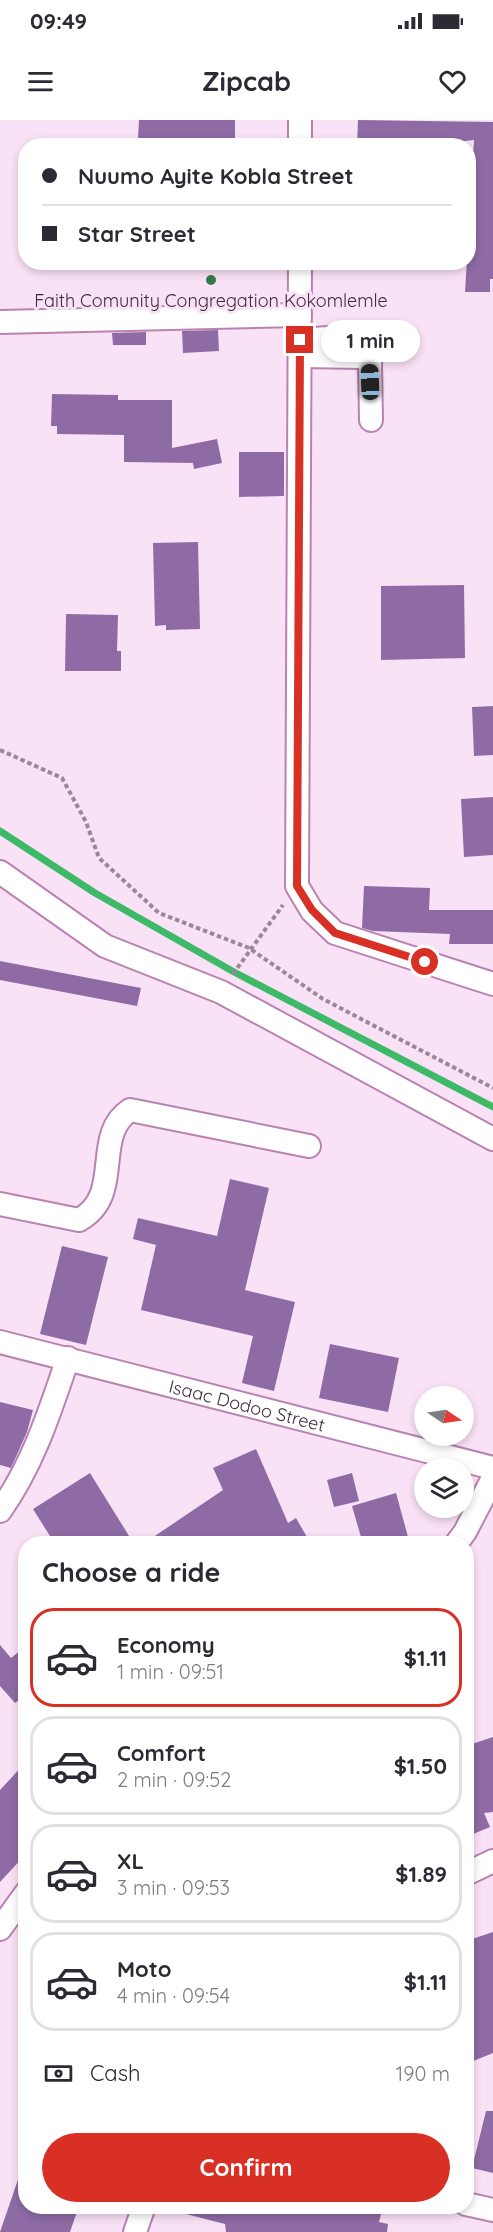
<!DOCTYPE html>
<html lang="en">
<head>
<meta charset="utf-8">
<style>
  :root { --surface:#fff; --page:#f2f2f3; --text:#2b2b33; --muted:#7c7c81; --line:#e1e1e2; --accent:#d93025 }
  body { margin:0; font-family:Quicksand,sans-serif; background:var(--page); color:var(--text); height:100vh; display:flex; flex-direction:column; font-size:22px; white-space:nowrap }
  * { box-sizing:border-box; margin:0 }
  p { font-size:20px; color:var(--muted) }
  .icon { flex:none; width:33px; height:33px; fill:none; stroke:currentColor; stroke-width:2; stroke-linecap:round; stroke-linejoin:round }
  .map { position:relative; flex:1; overflow:hidden }
  .sheet { position:absolute; left:18px; top:1416px; width:456px; height:678px; display:flex; flex-direction:column; background:var(--surface); border-radius:24px; box-shadow:0 3px 9px #0003 }
  .sheet>* { flex:none }
  .top-card { position:absolute; left:18px; top:18px; width:458px; height:132px; border-radius:24px; box-shadow:0 3px 9px #0003; display:grid; align-content:center; height:132px; padding:0 24px; background:var(--surface) }
  .needle { width:39px; rotate:103deg }
  .controls { position:absolute; left:414px; top:1266px; display:grid; gap:12px }
  .controls a { display:grid; place-items:center; width:60px; height:60px; border-radius:50%; background:var(--surface); box-shadow:0 3px 9px #0003; font-size:30px }
  .end { position:absolute; width:27px; height:27px; margin:-14px; border:8px solid #d93025; background:#fff; box-shadow:0 0 0 3px #fff }
  .from { border-radius:50% }
  .bubble { position:absolute; height:42px; border-radius:21px; background:var(--surface); box-shadow:0 3px 9px #0003; font-size:20px; font-weight:800; line-height:42px; text-align:center }
  .car { position:absolute; width:18px; height:36px; margin:-18px -9px; border-radius:8px; box-shadow:0 0 4px 2px #0007; background:linear-gradient(#222 24%,#8ab4d8 0 40%,#222 0 76%,#8ab4d8 0 86%,#222 0) }
  .top-card b { display:flex; align-items:center; gap:21px; height:57px; font-size:22px }
  .top-card b+b { border-top:2px solid var(--line) }
  .top-card i { width:15px; height:15px; background:var(--text) }
  ul { padding:0; list-style:none }
  li { display:flex; align-items:center; gap:18px; height:99px; margin:0 12px 9px; padding:0 12px; border:3px solid var(--line); border-radius:24px }
  li div { flex:1 }
  li b { display:block; font-size:22px }
  li em { font-style:normal; font-weight:800 }
  li.on { border-color:var(--accent) }
  li>.icon { width:54px; height:54px; stroke-width:1.5 }
  h2 { padding:0 24px; font-size:27px; line-height:72px }
  .pay { display:flex; align-items:center; gap:15px; height:66px; padding:0 24px; font-size:22px }
  .pay p { margin-inline-start:auto }
  .cta { display:flex; gap:12px; margin-top:auto; padding:12px 24px }
  .cta a { flex:1; height:69px; border-radius:36px; background:var(--accent); color:#fff; font-size:24px; font-weight:800; line-height:69px; text-align:center }
  .status { display:flex; justify-content:space-between; align-items:center; height:42px; padding:0 30px; background:var(--surface); direction:ltr }
  .status svg { height:16px; fill:currentColor }
  header { display:flex; justify-content:space-between; align-items:center; height:78px; padding:0 24px; background:var(--surface); font-size:27px; font-weight:800 }
  .map>svg:first-child { display:block }
  .lines { fill:none; stroke-linecap:round; stroke-linejoin:round }
  .stream { stroke:#3db968; stroke-width:7 }
  .building { fill:#8e6ba5 }
  .minor-casing { stroke:#b982b2; stroke-width:26 }
  .path { stroke:#9d869a; stroke-width:4; stroke-dasharray:4.5 3; stroke-linecap:butt }
  .minor { stroke:#fff; stroke-width:22 }
  .route { stroke:#d93025; stroke-width:8 }
  .poi-dot { fill:#327b49; stroke:#fae2f6; stroke-width:2 }
  .labels { text-anchor:middle; dominant-baseline:central; stroke-width:6; stroke-linejoin:round; paint-order:stroke }
  .poi-label { font-size:18px; fill:#40293d; stroke:#fae2f6 }
  .street-label { font-size:18px; fill:#40293d; stroke:#fae2f6 }
</style>
</head>
<body>
<div class="status"><b>09:49</b><svg viewBox="0 0 49 12"><path d="M0 12V9h3v3zM5 12V6h3v6zM10 12V3h3v9zM15 12V0h3v12zM26 1h20v11H26zM47 4h2v5h-2z"/></svg></div>
<header><svg class="icon" aria-label="menu" viewBox="0 0 24 24"><path d="M4 6h16M4 12h16M4 18h16"/></svg>Zipcab<svg class="icon" aria-label="heart" viewBox="0 0 24 24"><path d="M12 20l-8-8c-3-5 5-10 8-4 3-6 11-1 8 4z"/></svg></header>
<div class="map">
<svg width="493" height="2112" viewBox="0 0 493 2112">
  <rect width="100%" height="100%" fill="#fae2f6"/>
  <g class="lines">
    <path class="stream" d="M0 711 95 773 234 852 493 987"/>
  </g>
  <path class="building" d="M139 0H235V26H185V22L138 19Z
    M358 0 493 2V159H490V172H465L474 20 420 26H357Z
    M218 210 219 231 183 233 182 211Z
    M146 212V225H113L112 213Z
    M52 274 118 275V280H172V328L217 319 222 343 194 349 193 343 124 342V315L57 314V306H51Z
    M239 332H284V376L239 377Z
    M198 422 200 509 166 510V505L155 506 153 423Z
    M464 465 465 538 381 540V466Z
    M66 494 118 495 117 531H121V551H65Z
    M493 586V635L474 636 472 587Z
    M493 677V735L464 737 461 679Z
    M364 766 430 768 429 790H493V824H449L450 814 373 811 362 808Z
    M0 841 141 868 137 886 0 860Z
    M230 1059 269 1068 245 1170 295 1182 274 1271 242 1263 253 1216 141 1190 156 1125 133 1119 138 1098 217 1116Z
    M62 1126 108 1137 86 1225 40 1214Z
    M330 1224 399 1238 388 1292 319 1278Z
    M0 1282 33 1290 27 1312 11 1348 0 1345Z
    M256 1329 288 1403 296 1398 311 1424H143L223 1370 213 1348Z
    M90 1353 134 1424H55L33 1389Z
    M352 1353 359 1381 334 1387 327 1360Z
    M396 1373 410 1424H363L352 1386Z
    M0 1525 11 1538 26 1526V1575L15 1583 0 1566Z
    M493 1617V1692L484 1693 490 1707 466 1717V1626Z
    M26 1642V1734L0 1762V1670Z
    M493 1812V1933L466 1944V1821Z
    M486 1991H493V2053L472 2048Z
    M23 2045H26V2086H79L70 2112H0Z
    M183 2086H309L339 2093 341 2086H368L382 2090 379 2102 388 2104 387 2112H226L225 2104 182 2093Z"/>
  <g class="lines">
    <defs>
      <g id="minor">
        <path d="M300 26V0"/>
        <path d="M300 142 297 766 312 791 335 813 493 864"/>
        <path d="M0 202 300 195"/>
        <path d="M300 220 370 215"/>
        <path d="M300 236 364 237 370 243 371 300"/>
        <path d="M0 752 105 826 221 872 493 1019"/>
        <path d="M0 1084 79 1100C125 1075 91 1016 130 990L309 1026"/>
        <path id="s1" d="M0 1222 493 1348"/>
        <path d="M0 1391C33 1345 50 1291 68 1238"/>
        <path d="M456 1424 465 1412 493 1358"/>
        <path d="M466 1754 493 1741"/>
        <path d="M0 1809 26 1773"/>
        <path d="M466 2084 493 2090"/>
        <path d="M135 2112 144 2086"/>
      </g>
    </defs>
    <use href="#minor" class="minor-casing"/>
    <path class="path" d="M0 630 62 658 86 702 99 738 159 793 249 828 323 879 493 968
      M233 854 283 785"/>
    <use href="#minor" class="minor"/>
  </g>
  <g class="lines">
    <path class="route" d="M300 220 297 766 312 790 335 813 425 842"/>
  </g>
  <circle class="poi-dot" cx="211" cy="160" r="6"/>
  <g class="labels">
    <g class="poi-label">
      <text x="211" y="180">Faith Comunity Congregation Kokomlemle</text>
    </g>
    <g class="street-label">
      <text stroke="none"><textPath href="#s1" startOffset="255">Isaac Dodoo Street</textPath></text>
    </g>
  </g>
</svg>
<div class="controls">
<a><svg class="needle" viewBox="-14 -14 28 28"><path d="M0-13l5 13h-10z" fill="#e53935"/><path d="M0 13l5-13h-10z" fill="#7c7c81"/></svg></a>
<a><svg class="icon" aria-label="layers" viewBox="0 0 24 24"><path d="M12 4l9 5-9 5-9-5zM3 14l9 5 9-5"/></svg></a>
</div>
<i class="end from" style="left:425px;top:842px"></i>
<i class="end" style="left:300px;top:220px"></i>
<div class="bubble" style="left:321px;top:200px;width:99px">1 min</div>
<i class="car" style="left:370px;top:262px;rotate:358deg"></i>
<div class="top-card">
<b><i class="from"></i>Nuumo Ayite Kobla Street</b>
<b><i></i>Star Street</b>
</div>
<section class="sheet">
<h2>Choose a ride</h2>
<ul>
<li class="on"><svg class="icon" aria-label="car" viewBox="0 0 24 24"><path d="M5 17H2v-5l4-1 3-4h7l3 4 3 1v5h-3M9 17h6M6 11h13"/><circle cx="7" cy="17" r="2"/><circle cx="17" cy="17" r="2"/></svg><div><b>Economy</b><p>1 min · 09:51</p></div><em>$1.11</em></li>
<li><svg class="icon" aria-label="car" viewBox="0 0 24 24"><path d="M5 17H2v-5l4-1 3-4h7l3 4 3 1v5h-3M9 17h6M6 11h13"/><circle cx="7" cy="17" r="2"/><circle cx="17" cy="17" r="2"/></svg><div><b>Comfort</b><p>2 min · 09:52</p></div><em>$1.50</em></li>
<li><svg class="icon" aria-label="car" viewBox="0 0 24 24"><path d="M5 17H2v-5l4-1 3-4h7l3 4 3 1v5h-3M9 17h6M6 11h13"/><circle cx="7" cy="17" r="2"/><circle cx="17" cy="17" r="2"/></svg><div><b>XL</b><p>3 min · 09:53</p></div><em>$1.89</em></li>
<li><svg class="icon" aria-label="car" viewBox="0 0 24 24"><path d="M5 17H2v-5l4-1 3-4h7l3 4 3 1v5h-3M9 17h6M6 11h13"/><circle cx="7" cy="17" r="2"/><circle cx="17" cy="17" r="2"/></svg><div><b>Moto</b><p>4 min · 09:54</p></div><em>$1.11</em></li>
</ul>
<div class="pay"><svg class="icon" aria-label="cash" viewBox="0 0 24 24"><path d="M3 7h18v10H3z"/><circle cx="12" cy="12" r="2"/></svg>Cash<p>190 m</p></div>
<div class="cta"><a>Confirm</a></div>
</section>
</div>
</body>
</html>
